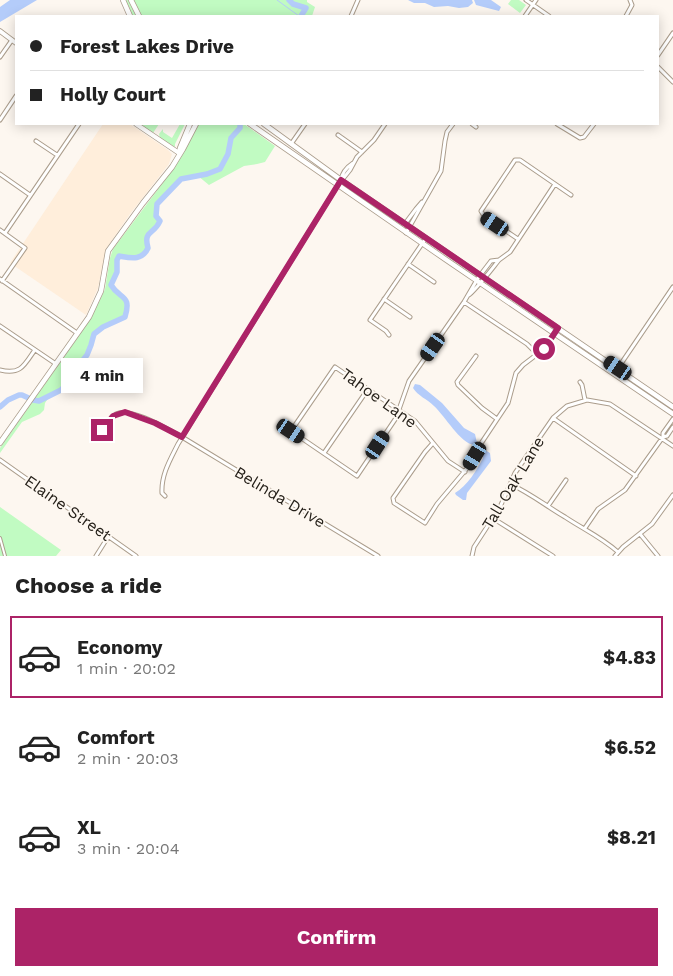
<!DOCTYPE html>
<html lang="en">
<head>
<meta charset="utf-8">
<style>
  :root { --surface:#fff; --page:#f6f6f6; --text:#222; --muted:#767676; --line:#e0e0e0; --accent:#ac2367 }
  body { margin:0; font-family:"Work Sans",sans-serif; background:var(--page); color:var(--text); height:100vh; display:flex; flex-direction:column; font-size:19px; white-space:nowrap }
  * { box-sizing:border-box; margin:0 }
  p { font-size:16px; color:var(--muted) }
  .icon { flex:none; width:28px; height:28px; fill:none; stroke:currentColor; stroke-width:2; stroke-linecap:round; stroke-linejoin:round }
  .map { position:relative; height:556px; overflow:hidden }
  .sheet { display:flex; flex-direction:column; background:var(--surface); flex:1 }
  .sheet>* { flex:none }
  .guide { position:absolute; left:15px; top:15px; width:644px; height:110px; border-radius:0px; box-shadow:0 2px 12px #0003; display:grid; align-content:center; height:110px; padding:0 15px; background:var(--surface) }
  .end { position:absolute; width:22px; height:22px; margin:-11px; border:6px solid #ac2367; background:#fff; box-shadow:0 0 0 2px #fff }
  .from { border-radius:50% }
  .bubble { position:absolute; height:35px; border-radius:0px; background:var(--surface); box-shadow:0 2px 12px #0003; font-size:16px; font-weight:700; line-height:35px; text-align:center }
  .car { position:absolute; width:15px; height:30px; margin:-15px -8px; border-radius:6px; box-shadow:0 0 4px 1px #0007; background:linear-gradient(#222 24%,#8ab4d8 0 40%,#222 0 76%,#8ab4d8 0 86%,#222 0) }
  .guide b { display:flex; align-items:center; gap:18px; height:48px; font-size:19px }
  .guide b+b { border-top:1px solid var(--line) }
  .guide i { width:12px; height:12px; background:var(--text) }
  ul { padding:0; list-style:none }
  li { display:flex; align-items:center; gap:15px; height:82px; margin:0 10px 8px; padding:0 5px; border:2px solid transparent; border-radius:0px }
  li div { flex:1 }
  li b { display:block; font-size:19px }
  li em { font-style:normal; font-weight:700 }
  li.selected { border-color:var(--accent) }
  li>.icon { width:45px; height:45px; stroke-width:1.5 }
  h2 { padding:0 15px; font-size:22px; line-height:60px }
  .action { display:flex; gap:10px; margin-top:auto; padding:10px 15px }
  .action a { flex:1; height:58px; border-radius:0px; background:var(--accent); color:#fff; font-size:20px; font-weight:700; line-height:58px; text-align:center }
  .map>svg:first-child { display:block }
  .built { fill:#ffeedb }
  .green { fill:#c1fbc2 }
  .water { fill:#b4ccfa }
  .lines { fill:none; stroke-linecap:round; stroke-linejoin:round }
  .stream { stroke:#b4ccfa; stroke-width:1 }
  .river { stroke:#b4ccfa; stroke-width:5.5 }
  .pedestrian-casing { stroke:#ab9d8c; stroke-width:4 }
  .minor-casing { stroke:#ab9d8c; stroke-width:5 }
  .tertiary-casing { stroke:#ab9d8c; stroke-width:5.5 }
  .secondary-casing { stroke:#ab9d8c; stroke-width:6 }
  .pedestrian { stroke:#fff; stroke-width:2 }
  .minor { stroke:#fff; stroke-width:3 }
  .tertiary { stroke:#fff; stroke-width:4 }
  .secondary { stroke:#fff; stroke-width:4.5 }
  .route { stroke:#ac2367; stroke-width:6 }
  .labels { text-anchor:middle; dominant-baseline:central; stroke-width:4; stroke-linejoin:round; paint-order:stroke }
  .street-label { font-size:16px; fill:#26211a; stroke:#fdf7f0 }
</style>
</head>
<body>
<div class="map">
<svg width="673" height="556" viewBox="0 0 673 556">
  <rect width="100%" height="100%" fill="#fdf7f0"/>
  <path class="built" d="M103 124H130L168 150 172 154 169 164 130 214 106 249 98 288 86 315 10 263Z"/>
  <path class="green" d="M126 0H307V2L315 7 312 16H133Z
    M511 0H519L526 5 520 13 508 4Z
    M139 124H159L153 133Z
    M180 124H185L175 144V147L160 138 159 134 163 129V132L172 138Z
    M198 124H244L275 146 265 162 257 164 244 166 209 185 198 176 181 179 157 204 156 216 160 221C154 235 143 230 148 248 142 261 131 258 119 256L117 260V272L111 285C120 300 132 294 125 317L103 327 94 334 91 345 72 374 71 380 64 387 49 397 45 403 44 410 40 414 22 422 0 453V448L78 337 99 302 105 289 110 258 113 249 171 172Z
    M0 507 61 550 56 556H0Z"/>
  <path class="water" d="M10 0H37L0 22V7Z
    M408 0H472L473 3 468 7 459 8 448 6 434 7 425 3H414Z
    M474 0H491L501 7 499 11 476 5Z
    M415 384 420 385 442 403 464 428 475 434 477 443 474 445C460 443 445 416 434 406 427 399 418 396 413 388Z
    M485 450 490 453 491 461 467 493 466 500H463L456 495 455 493C467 486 477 470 483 458L482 453Z"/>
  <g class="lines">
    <path class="stream" d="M277 0 299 16"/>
    <path class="river" d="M289 0 293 4 306 8 301 16
      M0 407 8 400 19 395H22L33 400 39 401 61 390 71 380 72 374 87 355 91 345 94 334 103 327 125 317C132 294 120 300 111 285L117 272V260L119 256C131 258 142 261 148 248 143 230 154 235 160 221L156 216 157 204 181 179 207 174 220 169 228 154 231 138 240 128V124"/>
    <defs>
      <path id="pedestrian" d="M0 538 5 556"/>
      <path id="minor" d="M526 0 549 16
        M351 16 358 0
        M525 16 536 0
        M626 16 632 5 630 0
        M658 55 673 33
        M0 57 12 40
        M658 67 673 82
        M0 120 16 96
        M472 124 476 127
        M557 124 580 138 584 137 594 124
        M338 135 362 152
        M36 141 57 155
        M291 144 305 124
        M0 174 30 195
        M342 180 350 170 357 157 374 140 385 124
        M404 225 416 209 422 202
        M0 230 25 248 2 281
        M5 233 79 124
        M406 233 441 171 445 141 447 132 453 124
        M518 239 484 216 481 211 515 160H520L571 195
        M408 264 434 282
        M0 279 77 333
        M469 295C479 286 491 270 499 260
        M384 299 410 317
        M464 302 527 344 538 355
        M0 326 56 364
        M389 335 386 331 370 320 426 238
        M476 356 457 382 458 385 482 408 497 419
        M0 370C20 375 24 366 34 351
        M614 374 673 287
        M580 382 582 385 585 400
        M553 418 636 476
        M663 437 667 436 673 427
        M96 439C101 431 107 420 116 414 130 406 169 430 182 437L378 556
        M433 443 425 452 393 498 394 503 425 523 437 504 469 466 480 445 508 403 516 373 523 365 544 349 558 328
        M324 453 368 389
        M0 460 136 556
        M465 472 448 461 415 421 335 367 291 431 357 476 396 418 409 381 464 302 478 278 491 261 499 260 510 252 555 184
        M510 484C530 493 546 506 565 517 583 529 601 537 618 552
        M165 496 162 493C161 475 170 460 178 444L341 180C342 173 347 167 353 163
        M548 506 566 480
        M494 519 553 556
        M585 528 598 509 625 490 663 437V433L673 419
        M640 534 658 556
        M96 556 108 537
        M472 556 474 547 500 507 515 473 553 418 567 406 587 400 610 404 673 446
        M615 556 623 547 652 524 673 495"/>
      <path id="tertiary" d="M0 31 16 43
        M136 124 179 153"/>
      <path id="secondary" d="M123 0 130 16
        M131 0 139 16
        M250 124 445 259 673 414
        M264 124 341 180 673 407
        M179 153 180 148 190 124
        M0 443 89 317 101 291 108 251 143 203 172 167 183 149 196 124"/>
    </defs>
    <use href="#pedestrian" class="pedestrian-casing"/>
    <use href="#minor" class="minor-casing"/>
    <use href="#tertiary" class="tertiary-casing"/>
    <use href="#secondary" class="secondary-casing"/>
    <use href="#pedestrian" class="pedestrian"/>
    <use href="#minor" class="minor"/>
    <use href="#tertiary" class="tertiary"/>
    <use href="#secondary" class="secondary"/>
  </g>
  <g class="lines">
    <path class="route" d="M102 430 113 416 125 412 155 423 182 437 341 180 558 328 544 349"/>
  </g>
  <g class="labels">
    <g class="street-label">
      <text transform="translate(379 398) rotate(36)">Tahoe Lane</text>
      <text transform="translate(513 483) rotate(-59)">Tall Oak Lane</text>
      <text transform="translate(280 497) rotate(31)">Belinda Drive</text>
      <text transform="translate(68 508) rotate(35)">Elaine Street</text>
    </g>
  </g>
</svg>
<i class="end from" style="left:544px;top:349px"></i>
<i class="end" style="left:102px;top:430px"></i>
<div class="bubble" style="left:61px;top:358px;width:82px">4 min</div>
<i class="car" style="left:495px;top:224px;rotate:304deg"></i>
<i class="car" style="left:433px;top:347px;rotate:215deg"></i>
<i class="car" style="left:618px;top:368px;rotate:304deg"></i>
<i class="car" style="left:291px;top:431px;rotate:124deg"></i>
<i class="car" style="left:378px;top:445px;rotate:33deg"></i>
<i class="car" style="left:475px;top:456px;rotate:211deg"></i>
<div class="guide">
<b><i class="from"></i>Forest Lakes Drive</b>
<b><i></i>Holly Court</b>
</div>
</div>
<section class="sheet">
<h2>Choose a ride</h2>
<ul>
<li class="selected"><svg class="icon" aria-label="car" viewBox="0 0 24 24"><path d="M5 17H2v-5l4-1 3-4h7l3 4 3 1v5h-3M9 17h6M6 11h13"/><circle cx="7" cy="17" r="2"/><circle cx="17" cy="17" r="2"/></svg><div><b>Economy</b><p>1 min · 20:02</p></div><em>$4.83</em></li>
<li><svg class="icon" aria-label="car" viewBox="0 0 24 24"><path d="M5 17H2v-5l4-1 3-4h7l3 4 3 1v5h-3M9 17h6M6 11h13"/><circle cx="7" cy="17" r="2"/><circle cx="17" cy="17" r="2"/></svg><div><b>Comfort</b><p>2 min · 20:03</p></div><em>$6.52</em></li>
<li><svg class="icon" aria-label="car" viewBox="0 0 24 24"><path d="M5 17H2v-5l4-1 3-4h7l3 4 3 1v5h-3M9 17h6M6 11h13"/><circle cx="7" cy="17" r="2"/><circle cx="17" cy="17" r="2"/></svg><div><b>XL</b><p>3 min · 20:04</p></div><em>$8.21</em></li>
</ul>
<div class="action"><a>Confirm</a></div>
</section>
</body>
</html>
